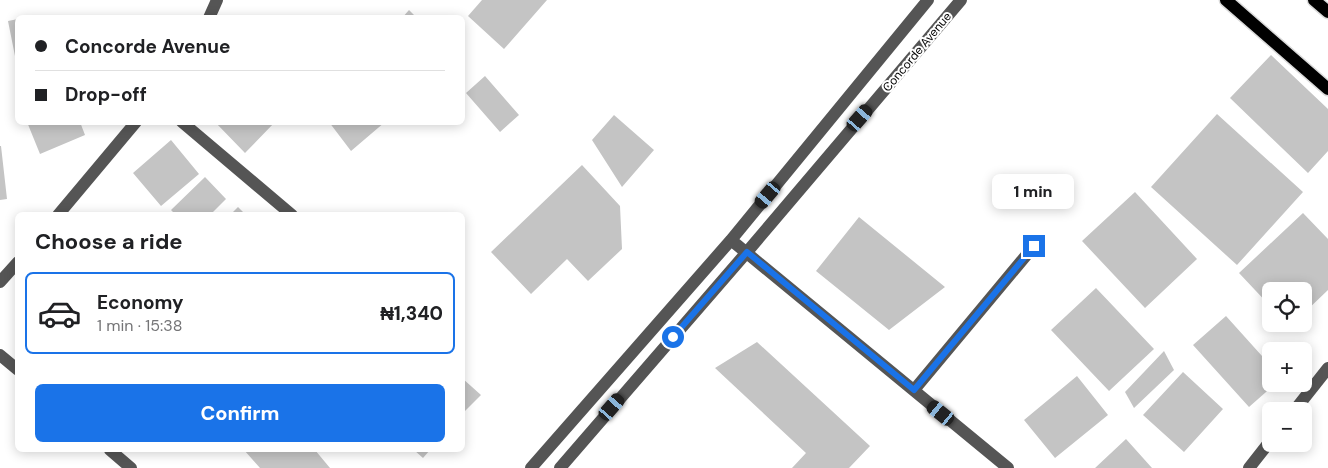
<!DOCTYPE html>
<html lang="en">
<head>
<meta charset="utf-8">
<style>
  :root { --surface:#fff; --page:#f6f6f6; --text:#202124; --muted:#757577; --line:#e0e0e0; --accent:#1a73e8 }
  body { margin:0; font-family:"DM Sans",sans-serif; background:var(--page); color:var(--text); height:100vh; display:flex; flex-direction:column; font-size:19px; white-space:nowrap }
  * { box-sizing:border-box; margin:0 }
  p { font-size:16px; color:var(--muted) }
  .icon { flex:none; width:28px; height:28px; fill:none; stroke:currentColor; stroke-width:2; stroke-linecap:round; stroke-linejoin:round }
  .map { position:relative; flex:1; overflow:hidden }
  .panel { position:absolute; left:15px; top:212px; width:450px; height:240px; display:flex; flex-direction:column; background:var(--surface); border-radius:8px; box-shadow:0 2px 12px #0003 }
  .panel>* { flex:none }
  .hud { position:absolute; left:15px; top:15px; width:450px; height:110px; border-radius:8px; box-shadow:0 2px 12px #0003; display:grid; align-content:center; height:110px; padding:0 20px; background:var(--surface) }
  .fabs { position:absolute; left:1262px; top:282px; display:grid; gap:10px }
  .fabs a { display:grid; place-items:center; width:50px; height:50px; border-radius:8px; background:var(--surface); box-shadow:0 2px 12px #0003; font-size:25px }
  .end { position:absolute; width:22px; height:22px; margin:-11px; border:6px solid #1a73e8; background:#fff; box-shadow:0 0 0 2px #fff }
  .from { border-radius:50% }
  .bubble { position:absolute; height:35px; border-radius:8px; background:var(--surface); box-shadow:0 2px 12px #0003; font-size:16px; font-weight:800; line-height:35px; text-align:center }
  .car { position:absolute; width:15px; height:30px; margin:-15px -8px; border-radius:6px; box-shadow:0 0 4px 1px #0007; background:linear-gradient(#222 24%,#8ab4d8 0 40%,#222 0 76%,#8ab4d8 0 86%,#222 0) }
  .hud b { display:flex; align-items:center; gap:18px; height:48px; font-size:19px }
  .hud b+b { border-top:1px solid var(--line) }
  .hud i { width:12px; height:12px; background:var(--text) }
  ul { padding:0; list-style:none }
  li { display:flex; align-items:center; gap:15px; height:82px; margin:0 10px 8px; padding:0 10px; border:2px solid transparent; border-radius:8px }
  li div { flex:1 }
  li b { display:block; font-size:19px }
  li em { font-style:normal; font-weight:800 }
  li.selected { border-color:var(--accent) }
  li>.icon { width:45px; height:45px; stroke-width:1.5 }
  h2 { padding:0 20px; font-size:22px; line-height:60px }
  .cta { display:flex; gap:10px; margin-top:auto; padding:10px 20px }
  .cta a { flex:1; height:58px; border-radius:8px; background:var(--accent); color:#fff; font-size:20px; font-weight:800; line-height:58px; text-align:center }
  .map>svg:first-child { display:block }
  .building { fill:#c4c4c4 }
  .lines { fill:none; stroke-linecap:round; stroke-linejoin:round }
  .major-casing { stroke:#dbdbdb; stroke-width:15 }
  .minor { stroke:#555; stroke-width:12 }
  .major { stroke:#000; stroke-width:12 }
  .route { stroke:#1a73e8; stroke-width:6 }
  .labels { text-anchor:middle; dominant-baseline:central; stroke-width:4; stroke-linejoin:round; paint-order:stroke }
  .street-label { font-size:12px; fill:#000; stroke:#fff }
</style>
</head>
<body>
<div class="map">
<svg width="1328" height="468" viewBox="0 0 1328 468">
  <rect width="100%" height="100%" fill="#fff"/>
  <path class="building" d="M482 0H547L504 49 468 16Z
    M409 10 417 18H402Z
    M18 19V66H17L8 21Z
    M1271 55 1328 109V151L1308 173 1230 98Z
    M485 76 519 115 500 132 466 93Z
    M1217 114 1303 192 1237 265 1151 187Z
    M614 115 654 150 622 187 592 140Z
    M27 122H80L85 135 40 154Z
    M215 122H275L245 153Z
    M329 122H385L351 151Z
    M171 140 199 174 161 206 133 173Z
    M0 146H1L7 199 0 200Z
    M582 165 620 206 622 249 588 281 567 259 531 294 491 252Z
    M205 177 226 199 210 215H176L171 210Z
    M1135 192 1197 259 1145 308 1082 241Z
    M238 207 246 215H230Z
    M1303 213 1328 239V290L1304 313V291H1271V307L1239 273Z
    M859 217 945 287 889 330 816 271Z
    M1096 288 1154 349 1109 391 1051 330Z
    M1226 316 1271 366V384H1275L1249 407 1193 345Z
    M757 342 870 446 849 468H792L806 453 715 368Z
    M1164 351 1174 370 1134 408 1125 392Z
    M1183 372 1223 409 1184 452 1143 415Z
    M1077 376 1108 415 1055 458 1024 420Z
    M462 378 481 395 462 414Z
    M1126 439 1152 468H1095Z
    M244 450H315L330 468H260Z
    M414 450H430L423 458Z"/>
  <g class="lines">
    <defs>
      <path id="major" d="M1226 0 1328 89
        M1314 0 1328 12"/>
    </defs>
    <use href="#major" class="major-casing"/>
    <path class="minor" d="M209 18 217 0
      M182 122 292 215
      M58 215 136 122
      M731 240 1008 468
      M0 282 18 262
      M0 355 18 370
      M914 390 1034 246
      M1294 411 1328 368
      M110 450 131 468
      M531 468 731 240 928 0
      M560 468 747 252 961 0
      M1249 468 1271 440"/>
    <use href="#major" class="major"/>
  </g>
  <g class="lines">
    <path class="route" d="M673 337 747 252 914 390 1034 246"/>
  </g>
  <g class="labels">
    <g class="street-label">
      <text transform="translate(917 52) rotate(-50)">Concorde Avenue</text>
    </g>
  </g>
</svg>
<div class="fabs">
<a><svg class="icon" aria-label="locate" viewBox="0 0 24 24"><circle cx="12" cy="12" r="6"/><path d="M12 2v4M12 18v4M2 12h4M18 12h4"/></svg></a>
<a>+</a>
<a>−</a>
</div>
<i class="end from" style="left:673px;top:337px"></i>
<i class="end" style="left:1034px;top:246px"></i>
<div class="bubble" style="left:992px;top:174px;width:82px">1 min</div>
<i class="car" style="left:860px;top:118px;rotate:41deg"></i>
<i class="car" style="left:768px;top:195px;rotate:220deg"></i>
<i class="car" style="left:612px;top:407px;rotate:41deg"></i>
<i class="car" style="left:941px;top:413px;rotate:309deg"></i>
<div class="hud">
<b><i class="from"></i>Concorde Avenue</b>
<b><i></i>Drop-off</b>
</div>
<section class="panel">
<h2>Choose a ride</h2>
<ul>
<li class="selected"><svg class="icon" aria-label="car" viewBox="0 0 24 24"><path d="M5 17H2v-5l4-1 3-4h7l3 4 3 1v5h-3M9 17h6M6 11h13"/><circle cx="7" cy="17" r="2"/><circle cx="17" cy="17" r="2"/></svg><div><b>Economy</b><p>1 min · 15:38</p></div><em>₦1,340</em></li>
</ul>
<div class="cta"><a>Confirm</a></div>
</section>
</div>
</body>
</html>
